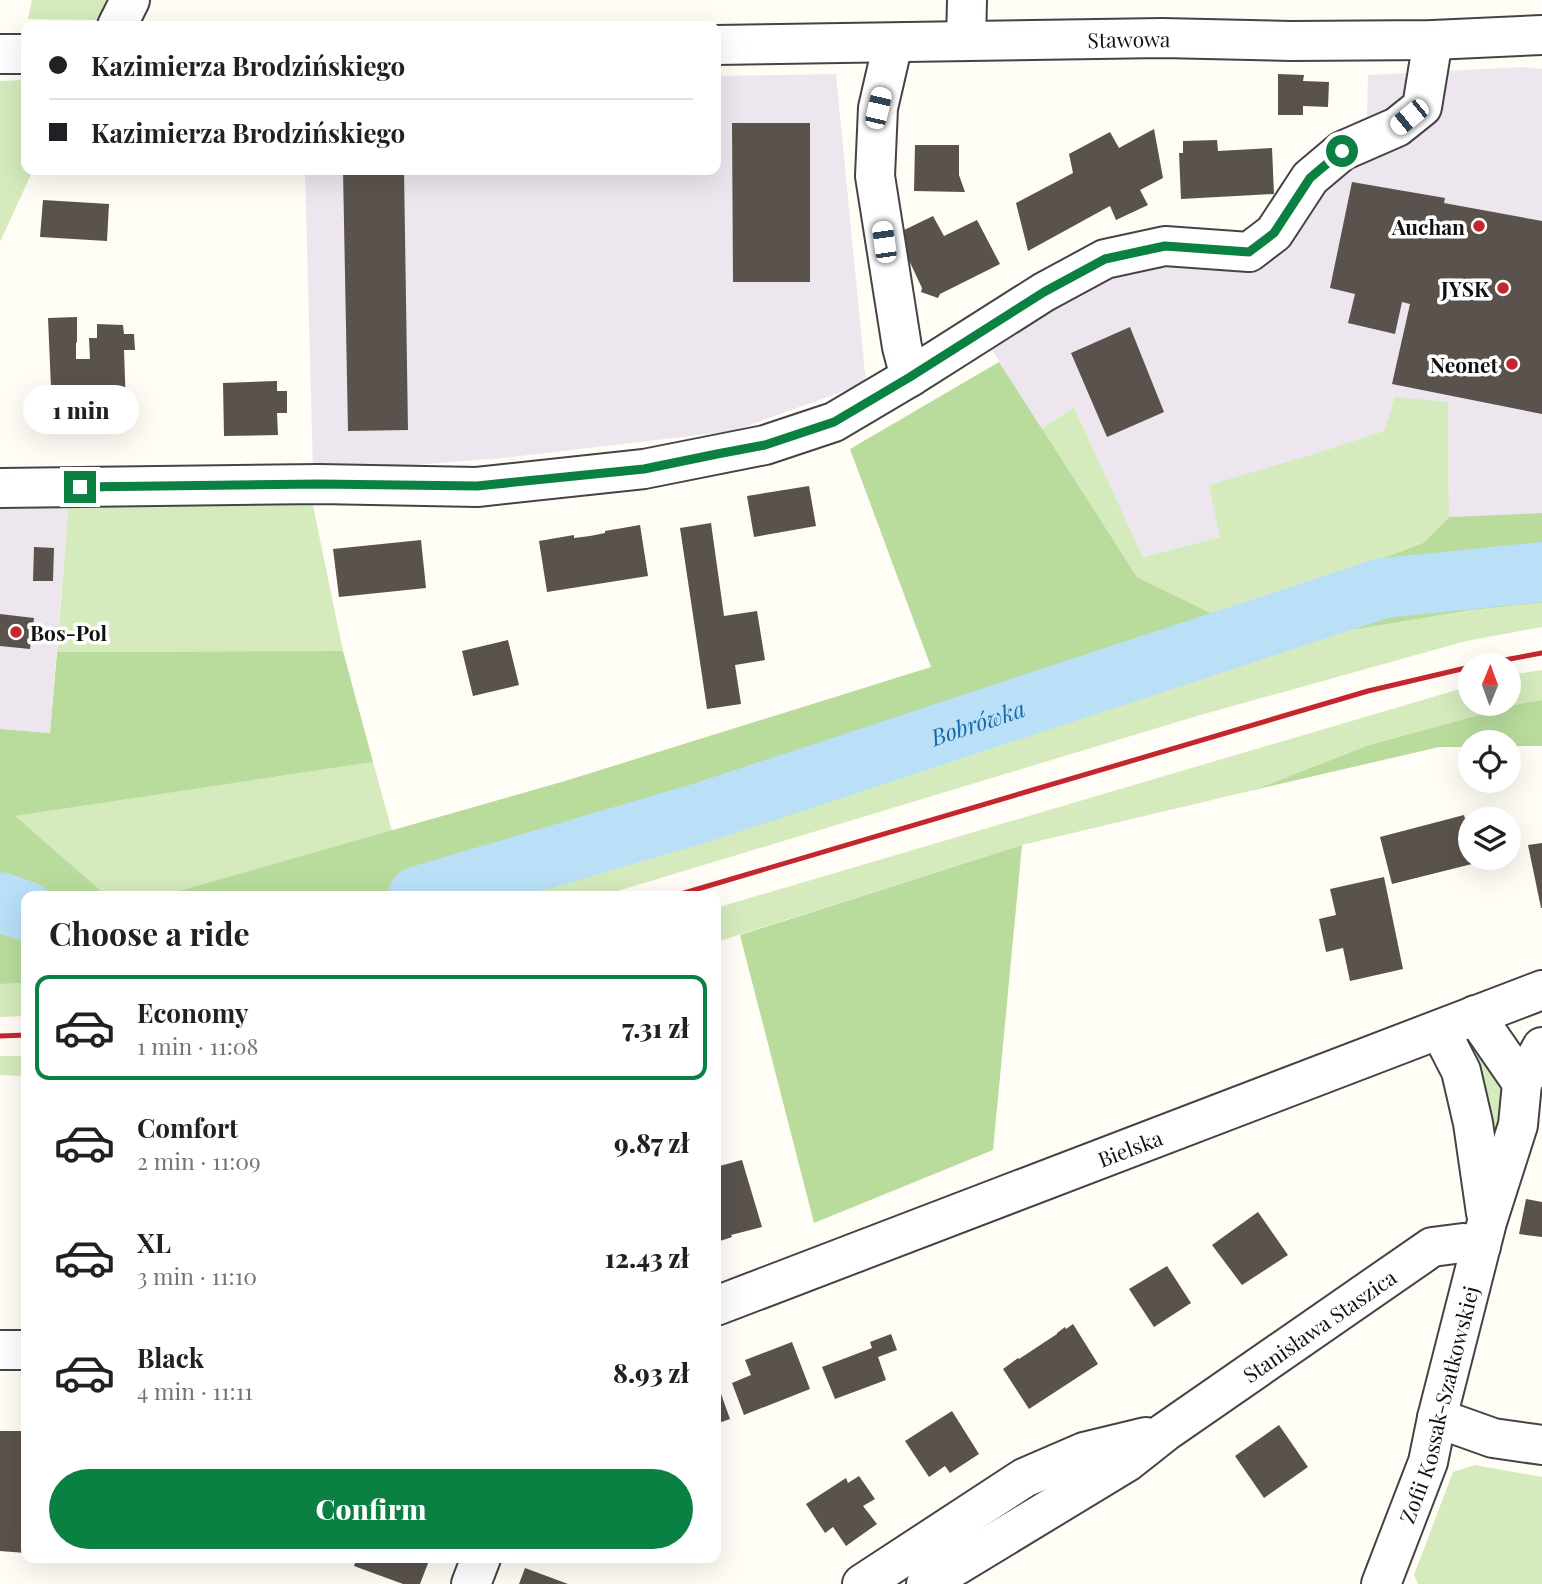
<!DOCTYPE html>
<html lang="en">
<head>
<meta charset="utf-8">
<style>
  :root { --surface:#fff; --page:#f6f6f6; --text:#202124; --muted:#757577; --line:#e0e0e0; --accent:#0b8043 }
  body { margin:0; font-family:"Playfair Display",serif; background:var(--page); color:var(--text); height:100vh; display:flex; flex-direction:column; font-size:26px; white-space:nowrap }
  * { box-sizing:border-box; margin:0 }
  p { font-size:23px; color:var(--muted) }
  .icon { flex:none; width:38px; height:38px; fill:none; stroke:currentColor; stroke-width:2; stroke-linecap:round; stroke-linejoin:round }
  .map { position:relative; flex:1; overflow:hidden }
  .details { position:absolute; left:21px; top:891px; width:700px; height:672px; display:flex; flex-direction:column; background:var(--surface); border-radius:14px; box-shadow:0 7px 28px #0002 }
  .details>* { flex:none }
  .top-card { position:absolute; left:21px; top:21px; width:700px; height:154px; border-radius:14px; box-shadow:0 7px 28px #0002; display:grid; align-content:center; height:154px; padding:0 28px; background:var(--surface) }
  .needle { width:46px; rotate:1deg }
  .controls { position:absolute; left:1458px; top:653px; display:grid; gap:14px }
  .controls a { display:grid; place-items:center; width:63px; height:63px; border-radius:50%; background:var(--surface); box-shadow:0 7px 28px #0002; font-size:35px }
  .end { position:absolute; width:32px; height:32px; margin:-16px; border:9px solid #0b8043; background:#fff; box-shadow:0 0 0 4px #fff }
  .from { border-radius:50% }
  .bubble { position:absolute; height:49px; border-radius:24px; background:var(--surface); box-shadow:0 7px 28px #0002; font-size:23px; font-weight:800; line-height:49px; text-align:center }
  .car { position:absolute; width:21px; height:42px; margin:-21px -10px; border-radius:9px; box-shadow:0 0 5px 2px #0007; background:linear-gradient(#fff 24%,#345 0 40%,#fff 0 76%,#345 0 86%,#fff 0) }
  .top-card b { display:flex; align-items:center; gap:24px; height:66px; font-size:26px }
  .top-card b+b { border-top:2px solid var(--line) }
  .top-card i { width:18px; height:18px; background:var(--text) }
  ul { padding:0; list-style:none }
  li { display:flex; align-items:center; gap:21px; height:105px; margin:0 14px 10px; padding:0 14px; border:4px solid transparent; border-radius:14px }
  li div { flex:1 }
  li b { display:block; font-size:26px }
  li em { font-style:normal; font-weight:800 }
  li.selected { border-color:var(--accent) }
  li>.icon { width:63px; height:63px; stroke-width:1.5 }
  h2 { padding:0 28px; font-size:32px; line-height:84px }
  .primary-button { display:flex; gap:14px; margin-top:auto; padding:14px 28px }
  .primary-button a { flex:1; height:80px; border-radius:42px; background:var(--accent); color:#fff; font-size:28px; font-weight:800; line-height:80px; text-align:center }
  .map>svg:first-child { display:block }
  .industrial { fill:#eee6ef }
  .green { fill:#d5ebbd }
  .forest { fill:#b9dc9c }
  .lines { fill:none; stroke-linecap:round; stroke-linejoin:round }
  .river { stroke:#b9e0f7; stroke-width:60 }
  .building { fill:#5a524d }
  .minor-casing { stroke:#444; stroke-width:42 }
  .minor { stroke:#fff; stroke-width:38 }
  .rail { stroke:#c4262e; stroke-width:5 }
  .route { stroke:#0b8043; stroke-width:9 }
  .poi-dot { fill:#c4262e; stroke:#fff; stroke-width:2.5 }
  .labels { text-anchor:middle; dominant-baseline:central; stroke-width:7; stroke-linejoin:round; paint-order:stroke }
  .street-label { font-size:21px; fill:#111; stroke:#fff }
  .poi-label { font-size:21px; font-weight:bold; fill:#111; stroke:#fff; text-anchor:end }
  .water-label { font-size:23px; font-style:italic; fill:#1768a6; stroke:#fff }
</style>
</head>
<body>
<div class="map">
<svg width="1542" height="1584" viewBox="0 0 1542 1584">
  <rect width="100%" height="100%" fill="#fffdf5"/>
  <path class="industrial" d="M1523 67 1542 69V513L1449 517 1448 403 1385 431 1314 454 1220 537 1143 557 1074 407 1041 429 972 318 1248 235 1269 219 1310 153 1367 119 1368 75Z
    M836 74 866 383 733 431 503 458 313 473 305 170H716V76Z
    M69 498 50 733 0 729V501Z"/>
  <path class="green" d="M32 0H109L100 20 28 19Z
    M26 80V170H33L0 242V81Z
    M1395 397 1448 402 1449 517 1423 543 1223 619 1137 577 1041 429 1074 407 1143 557 1220 537 1209 485 1314 454 1384 431Z
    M311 496 343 651 57 652 69 498Z
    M1542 603V627L1466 641 1197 716 601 896H481L583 868 1333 633 1472 610Z
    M1542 670V700L1523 703 1369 745 1254 790 1022 845 716 942V908L1470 686V704H1508L1509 675Z
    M373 762 392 831 161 896H107L14 816Z
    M26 983V1016L0 1017V984Z
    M1481 1047 1503 1071 1498 1159 1476 1058Z
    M0 1056H26V1076L0 1075Z
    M1475 1465 1542 1477V1584H1418L1414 1575 1453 1472Z"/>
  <path class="forest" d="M999 362 1137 577 1223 619 1423 543 1449 517 1542 513V603L1472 610 1333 633 583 868 481 896H161L565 781 931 667 850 449Z
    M343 651 373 762 15 816 107 896H26V983L0 984V729L50 733 57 652Z
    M1542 700V746H1509L1508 742H1470V747H1439L1254 790 1369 745 1523 703Z
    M1022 845 993 1150 814 1223 740 935Z"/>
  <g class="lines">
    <g class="river">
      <path id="s1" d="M418 896 700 813 1383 588 1542 572"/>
      <path d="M0 902 26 911"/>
    </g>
  </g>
  <path class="building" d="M1278 74 1304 75 1303 81 1329 82 1328 107 1303 106V115H1278Z
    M732 123H810V282H733Z
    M1154 129 1163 178 1140 190 1148 205 1116 220 1110 206 1028 251 1016 203 1073 173 1069 154 1110 132 1119 148Z
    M1217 140 1218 151 1272 148 1274 194 1181 199 1179 153H1183V141Z
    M915 145H959V175L965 192 914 191Z
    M343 170H404L408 430 348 431Z
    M1352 182 1445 198 1444 203 1542 221V414L1392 384 1410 304 1402 302 1395 334 1348 323 1355 294 1330 288Z
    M43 200 109 204 107 241 40 237Z
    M933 216 944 236 977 220 1000 264 940 294 938 298 921 292 922 288 898 237V233Z
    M77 317V342L76 343V359H90L89 338H97V324L123 325 124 334H134L135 350H124L126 409 52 411 48 318Z
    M1130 327 1164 412 1107 437 1071 353Z
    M277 381V391H287V413H277L278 435 224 436 223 383Z
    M809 486 816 526 754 537 747 496Z
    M711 523 724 616 757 611 765 660 735 665 741 704 707 709 680 528Z
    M640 525 648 576 547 592 539 541 574 535V538L590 536 605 533V531Z
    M421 540 426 588 339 597 333 549Z
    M34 547 54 548 53 581H33Z
    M0 614 34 618 30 649 0 646Z
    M508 640 519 685 473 696 462 651Z
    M1464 815 1470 839V858H1475L1476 863 1392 884 1380 837Z
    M1542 843V908H1541L1528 845Z
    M1384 877 1403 969 1350 981 1343 948 1326 952 1319 919 1336 915 1330 889Z
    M742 1160 762 1227 731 1235 732 1237 717 1242 716 1241V1167Z
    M1526 1199 1542 1202V1237L1519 1234Z
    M1258 1212 1288 1255 1242 1285 1212 1245Z
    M1167 1266 1191 1303 1154 1327 1129 1289Z
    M1073 1324 1098 1364 1029 1409 1003 1369 1018 1358 1019 1359 1057 1334V1333L1065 1327 1066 1329Z
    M891 1334 897 1350 878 1357 886 1380 835 1399 822 1367 872 1348 870 1342Z
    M792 1342 810 1389 744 1415 732 1383 751 1375 745 1360Z
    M716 1380 730 1419 716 1424Z
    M952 1411 979 1454 950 1473 945 1466 929 1477 905 1441Z
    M1279 1425 1308 1467 1264 1498 1235 1456Z
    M0 1431H26V1553L0 1551Z
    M859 1476 875 1499 863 1506 877 1524 846 1546 833 1527 825 1533 806 1504 846 1478 848 1483Z
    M357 1558H430L420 1584H403L354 1566Z
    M525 1568 568 1584H519Z"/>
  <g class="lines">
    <defs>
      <g id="minor">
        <path d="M117 26 130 0"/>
        <path d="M966 41 967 0"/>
        <path d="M893 43 878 108 875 176 902 347 910 377"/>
        <path id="s2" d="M716 45 1162 38 1291 41 1433 40 1542 35"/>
        <path d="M0 54H26"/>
        <path d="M0 488 319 484 477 487 644 469 765 445 834 422 910 377 1044 292 1105 259 1165 246 1249 252 1274 233 1310 178 1342 151 1397 127 1422 107 1433 40"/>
        <path d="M1440 1030 1461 1071 1473 1123 1486 1213"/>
        <path d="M1522 1083 1542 1047"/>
        <path id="s3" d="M716 1306 1542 990"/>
        <path d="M0 1350H26"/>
        <path d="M1437 1418 1493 1438 1542 1445"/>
        <path d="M471 1584 481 1558"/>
        <path d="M862 1584 1024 1478 1084 1452 1146 1437"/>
        <path id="s4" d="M926 1584 1127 1462 1165 1432 1432 1247 1463 1243 1481 1246"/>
        <path id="s5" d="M1381 1584 1428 1462 1437 1418 1487 1222 1518 1125 1522 1083 1475 1015"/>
      </g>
    </defs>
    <use href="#minor" class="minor-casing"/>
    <use href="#minor" class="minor"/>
    <path class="rail" d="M1477 665 1542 653
      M674 896 1368 691 1470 667
      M0 1036 26 1035"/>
  </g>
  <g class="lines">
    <path class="route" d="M80 487 319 484 477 486 644 469 717 454 765 445 834 422 910 377 1044 292 1105 259 1165 246 1249 252 1274 233 1310 178 1342 151"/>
  </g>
  <g class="poi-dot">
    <circle cx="1479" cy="226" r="7"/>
    <circle cx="1503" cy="288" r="7"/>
    <circle cx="1512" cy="364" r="7"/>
    <circle cx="16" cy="632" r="7"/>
  </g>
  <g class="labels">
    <g class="street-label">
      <text stroke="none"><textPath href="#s2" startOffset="413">Stawowa</textPath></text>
      <text stroke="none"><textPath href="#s3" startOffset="443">Bielska</textPath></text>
      <text stroke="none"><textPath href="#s4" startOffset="471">Stanisława Staszica</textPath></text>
      <text stroke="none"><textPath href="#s5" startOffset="189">Zofii Kossak-Szatkowskiej</textPath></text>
    </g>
    <g class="poi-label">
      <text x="1465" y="226">Auchan</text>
      <text x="1489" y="288">JYSK</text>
      <text x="1498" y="364">Neonet</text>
      <text x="30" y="632" text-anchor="start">Bos-Pol</text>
    </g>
    <g class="water-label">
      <text stroke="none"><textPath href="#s1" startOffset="586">Bobrówka</textPath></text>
    </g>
  </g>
</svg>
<div class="controls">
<a><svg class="needle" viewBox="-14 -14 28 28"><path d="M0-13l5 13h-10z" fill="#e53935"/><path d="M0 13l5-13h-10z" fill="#757577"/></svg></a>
<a><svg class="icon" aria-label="locate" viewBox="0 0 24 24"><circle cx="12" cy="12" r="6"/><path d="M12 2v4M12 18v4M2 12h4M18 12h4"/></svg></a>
<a><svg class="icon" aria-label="layers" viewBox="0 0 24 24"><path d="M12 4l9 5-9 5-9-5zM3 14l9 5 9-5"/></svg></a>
</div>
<i class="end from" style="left:1342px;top:151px"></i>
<i class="end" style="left:80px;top:487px"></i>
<div class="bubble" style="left:23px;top:385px;width:116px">1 min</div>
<i class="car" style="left:878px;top:108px;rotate:13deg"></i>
<i class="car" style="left:1409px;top:117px;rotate:231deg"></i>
<i class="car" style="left:884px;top:242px;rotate:352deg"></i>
<div class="top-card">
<b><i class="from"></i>Kazimierza Brodzińskiego</b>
<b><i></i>Kazimierza Brodzińskiego</b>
</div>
<section class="details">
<h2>Choose a ride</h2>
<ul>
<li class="selected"><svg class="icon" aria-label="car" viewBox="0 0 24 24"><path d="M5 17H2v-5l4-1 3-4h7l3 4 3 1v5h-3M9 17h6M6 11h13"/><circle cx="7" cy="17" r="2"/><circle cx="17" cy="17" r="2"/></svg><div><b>Economy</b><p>1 min · 11:08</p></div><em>7.31 zł</em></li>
<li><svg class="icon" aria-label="car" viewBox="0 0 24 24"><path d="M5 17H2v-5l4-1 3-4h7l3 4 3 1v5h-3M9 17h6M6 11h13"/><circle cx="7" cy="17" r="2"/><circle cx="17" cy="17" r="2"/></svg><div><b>Comfort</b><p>2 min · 11:09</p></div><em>9.87 zł</em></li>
<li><svg class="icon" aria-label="car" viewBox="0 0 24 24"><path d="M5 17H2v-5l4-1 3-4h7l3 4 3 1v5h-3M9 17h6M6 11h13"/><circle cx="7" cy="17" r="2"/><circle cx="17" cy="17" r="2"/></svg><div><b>XL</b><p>3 min · 11:10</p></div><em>12.43 zł</em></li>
<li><svg class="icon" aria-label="car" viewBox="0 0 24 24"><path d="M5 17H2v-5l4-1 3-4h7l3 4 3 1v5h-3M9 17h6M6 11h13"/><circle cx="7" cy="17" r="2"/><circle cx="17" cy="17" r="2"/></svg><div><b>Black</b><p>4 min · 11:11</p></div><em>8.93 zł</em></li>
</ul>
<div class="primary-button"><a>Confirm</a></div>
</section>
</div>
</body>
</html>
